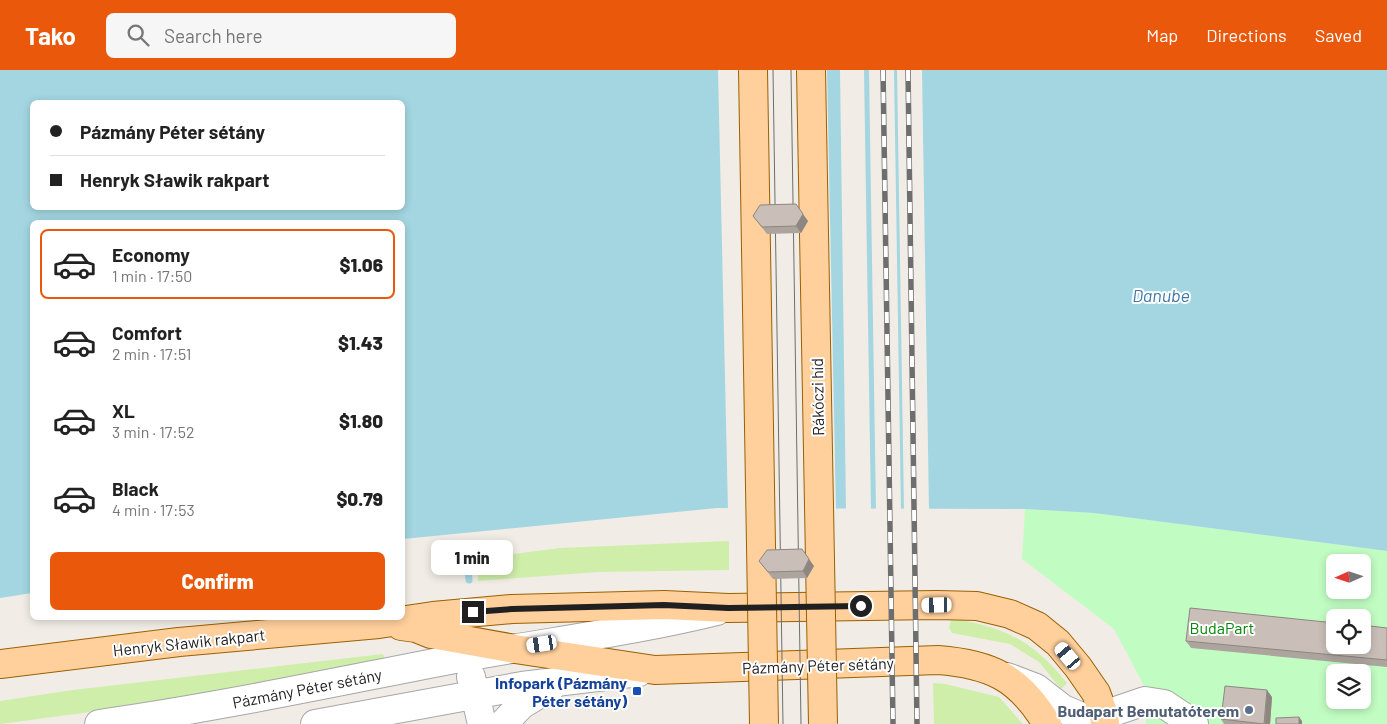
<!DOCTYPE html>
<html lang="en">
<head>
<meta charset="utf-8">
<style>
  :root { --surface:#fff; --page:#f6f6f6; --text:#222; --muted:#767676; --line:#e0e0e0; --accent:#ea580c }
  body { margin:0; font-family:Barlow,sans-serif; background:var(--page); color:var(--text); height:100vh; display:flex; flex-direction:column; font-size:19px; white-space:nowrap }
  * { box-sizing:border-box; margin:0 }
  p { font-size:16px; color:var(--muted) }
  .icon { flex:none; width:28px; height:28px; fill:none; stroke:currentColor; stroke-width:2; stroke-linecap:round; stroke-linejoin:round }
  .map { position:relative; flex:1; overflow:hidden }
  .drawer { position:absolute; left:30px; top:150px; width:375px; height:400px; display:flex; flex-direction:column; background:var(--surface); border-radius:8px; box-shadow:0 2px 8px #0003 }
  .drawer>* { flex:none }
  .top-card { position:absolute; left:30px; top:30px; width:375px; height:110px; border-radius:8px; box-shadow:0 2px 8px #0003; display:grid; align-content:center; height:110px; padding:0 20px; background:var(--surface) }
  .needle { width:32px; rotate:267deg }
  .buttons { position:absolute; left:1326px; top:484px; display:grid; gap:10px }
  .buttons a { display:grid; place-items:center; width:45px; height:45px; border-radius:8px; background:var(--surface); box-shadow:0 2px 8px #0003; font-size:25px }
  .end { position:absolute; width:22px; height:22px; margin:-11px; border:6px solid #202020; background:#fff; box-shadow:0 0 0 2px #fff }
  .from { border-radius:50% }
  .bubble { position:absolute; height:35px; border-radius:8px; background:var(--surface); box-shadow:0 2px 8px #0003; font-size:16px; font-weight:800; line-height:35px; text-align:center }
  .car { position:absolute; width:15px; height:30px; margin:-15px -8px; border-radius:6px; box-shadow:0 0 4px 1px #0007; background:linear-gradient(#fff 24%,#345 0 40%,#fff 0 76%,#345 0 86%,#fff 0) }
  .top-card b { display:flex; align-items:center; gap:18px; height:48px; font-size:19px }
  .top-card b+b { border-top:1px solid var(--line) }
  .top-card i { width:12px; height:12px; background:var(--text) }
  ul { padding:9px 0 0; list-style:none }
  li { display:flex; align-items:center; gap:15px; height:70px; margin:0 10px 8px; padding:0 10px; border:2px solid transparent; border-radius:8px }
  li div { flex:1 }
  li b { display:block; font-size:19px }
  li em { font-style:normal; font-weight:800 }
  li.current { border-color:var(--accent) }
  li>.icon { width:45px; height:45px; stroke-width:1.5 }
  .button { display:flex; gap:10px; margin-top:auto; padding:10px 20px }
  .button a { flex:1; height:58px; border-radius:8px; background:var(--accent); color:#fff; font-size:20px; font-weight:800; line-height:58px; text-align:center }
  header { display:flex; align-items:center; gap:30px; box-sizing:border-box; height:70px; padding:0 25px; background:var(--accent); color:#fff }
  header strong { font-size:24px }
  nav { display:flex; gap:28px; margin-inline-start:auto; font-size:18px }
  .search { width:350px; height:45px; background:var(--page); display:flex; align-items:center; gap:12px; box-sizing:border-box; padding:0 18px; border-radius:8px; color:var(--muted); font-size:19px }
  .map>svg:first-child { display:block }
  .grass { fill:#ceeea9 }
  .park { fill:#c1fdc2; fill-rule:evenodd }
  .water { fill:#a3d6e1; fill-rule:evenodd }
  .pier { fill:#f1ede6 }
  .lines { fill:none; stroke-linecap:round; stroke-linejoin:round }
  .stream { stroke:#a3d6e1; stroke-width:7 }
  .minor-casing { stroke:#a7a7a7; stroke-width:30 }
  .major-casing { stroke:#9b6000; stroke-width:30 }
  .minor { stroke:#fff; stroke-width:28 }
  .major { stroke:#ffcf9c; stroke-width:28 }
  .tram { stroke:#6e6e6e; stroke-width:1 }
  .rail-casing { stroke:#6e6e6e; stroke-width:5.5 }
  .rail { stroke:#fff; stroke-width:4; stroke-dasharray:11; stroke-linecap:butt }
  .major-bridge-casing { stroke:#9b6000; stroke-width:30; stroke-linecap:butt }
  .major-bridge { stroke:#ffcf9c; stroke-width:28 }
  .wall { fill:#ada49e }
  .shaded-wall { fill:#8d8681 }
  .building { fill:#c9bfb8; stroke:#8d8681 }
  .route { stroke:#202020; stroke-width:6 }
  .transit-dot { fill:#1a4fb4; stroke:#fff; stroke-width:2 }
  .service-dot { fill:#5c6f8a; stroke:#fff; stroke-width:2 }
  .labels { text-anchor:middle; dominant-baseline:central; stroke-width:4; stroke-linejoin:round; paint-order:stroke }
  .street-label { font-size:16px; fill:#202020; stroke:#fff }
  .park-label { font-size:16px; fill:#058708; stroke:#fff }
  .transit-label { font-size:16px; font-weight:bold; fill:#164399; stroke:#fff; text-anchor:end }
  .service-label { font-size:16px; font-weight:bold; fill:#4e5e75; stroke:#fff; text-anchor:end }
  .water-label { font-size:18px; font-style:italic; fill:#4078a6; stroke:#fff }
</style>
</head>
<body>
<header>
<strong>Tako</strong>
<div class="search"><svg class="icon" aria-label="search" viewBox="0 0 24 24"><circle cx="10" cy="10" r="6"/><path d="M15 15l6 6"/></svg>Search here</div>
<nav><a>Map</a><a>Directions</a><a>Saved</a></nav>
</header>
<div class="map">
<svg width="1387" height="654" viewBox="0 0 1387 654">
  <rect width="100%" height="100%" fill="#f1ede6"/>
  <path class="grass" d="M729 471V500L598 502 478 511V502H447L446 493 560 478Z
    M952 548C1007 559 1031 569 1067 613L1061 619 1039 592 1010 574 952 563 949 557Z
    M383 584 385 589 238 619 150 634 0 654V631L73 620Z
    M933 613 945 614 999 627 1023 654H934Z"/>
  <path class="park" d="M1025 439 1094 443 1387 481V654H1146L1144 616 1114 559 1022 489ZM1335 492H1362V520H1335ZM1335 548H1362V575H1335ZM1335 602H1362V630H1335Z"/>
  <path class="water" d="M0 0H1387V481L1094 443 1025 439 717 438 403 469 402 152H32V523L0 528ZM32 32H402V138H32Z"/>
  <path class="pier" d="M718 0H827L836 441 728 440Z
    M840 0H864L871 441H846Z
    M869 0H894L901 441H876Z
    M897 0H922L929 441H904Z"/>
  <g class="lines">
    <path class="stream" d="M467 490 469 510"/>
    <defs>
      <path id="minor" d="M471 607 482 654
        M1007 607 1036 618 1063 639 1082 647 1104 645 1145 631 1164 634 1194 654
        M99 654C220 637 340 611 460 588 546 572 632 562 717 541
        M315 654 522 616 639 602
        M503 654 521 635 552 616"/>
      <path id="major" d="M401 556 416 558 431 564 515 579 655 600 938 590C990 594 1019 607 1047 654
        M0 594 179 572 379 554 433 546 512 539 664 535 728 538 937 535 977 536 1010 544 1037 556 1058 573 1078 597 1096 623 1104 645 1105 654"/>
    </defs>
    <use href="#minor" class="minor-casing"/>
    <use href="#major" class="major-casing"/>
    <use href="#minor" class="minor"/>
    <use href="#major" class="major"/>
    <path class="tram" d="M773 0 783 654
      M791 0 801 654"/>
    <defs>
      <path id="rail" d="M883 0 893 654
        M908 0 917 654"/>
    </defs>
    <use href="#rail" class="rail-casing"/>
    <use href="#rail" class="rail"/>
    <defs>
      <path id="major-bridge" d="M753 0 764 654
        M811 0 823 654"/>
    </defs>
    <use href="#major-bridge" class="major-bridge-casing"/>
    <use href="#major-bridge" class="major-bridge"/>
  </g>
  <path class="wall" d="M753 146 808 151 801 163 767 164Z
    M759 491 814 496 807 508 773 509Z
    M1387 558V597L1191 578 1186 571Z
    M1272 627 1270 654H1224L1221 649Z"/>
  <path class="shaded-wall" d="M803 144 808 151 801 163 796 156Z
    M809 489 814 496 807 508 803 501Z
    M1267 620 1272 627 1270 654H1265Z
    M1299 647 1302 651V654H1299Z"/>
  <path class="building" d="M796 134 803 144 796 156 762 157 753 146 760 135Z
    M802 479 809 489 803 501 768 502 759 491 767 480Z
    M1190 538 1335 553V575H1362V555L1387 558V590L1186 571Z
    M1225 616 1267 620 1264 654 1221 649Z
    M1299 647V654H1276V648Z"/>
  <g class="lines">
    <path class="route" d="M473 542 512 539 664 535 728 538 861 536"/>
  </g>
  <rect class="transit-dot" x="632" y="616" width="10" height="10" rx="2.5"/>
  <circle class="service-dot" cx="1249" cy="640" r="5"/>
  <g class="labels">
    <g class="street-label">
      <text transform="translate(817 327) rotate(-91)">Rákóczi híd</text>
      <text transform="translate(189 572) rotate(-6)">Henryk Sławik rakpart</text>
      <text transform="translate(818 595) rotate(-2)">Pázmány Péter sétány</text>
      <text transform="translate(307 618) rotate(-11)">Pázmány Péter sétány</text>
    </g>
    <g class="park-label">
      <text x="1222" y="557">BudaPart</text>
    </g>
    <g class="transit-label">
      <text x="627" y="612">Infopark (Pázmány<tspan x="627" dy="18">Péter sétány)</tspan></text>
    </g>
    <g class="service-label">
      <text x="1239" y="640">Budapart Bemutatóterem</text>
    </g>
    <g class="water-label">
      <text x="1161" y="225">Danube</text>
    </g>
  </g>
</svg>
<div class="buttons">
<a><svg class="needle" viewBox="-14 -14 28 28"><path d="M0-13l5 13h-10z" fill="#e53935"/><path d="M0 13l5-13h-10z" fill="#767676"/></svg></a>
<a><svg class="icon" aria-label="locate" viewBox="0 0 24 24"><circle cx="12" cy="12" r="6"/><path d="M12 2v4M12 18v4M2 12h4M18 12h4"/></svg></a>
<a><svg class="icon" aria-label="layers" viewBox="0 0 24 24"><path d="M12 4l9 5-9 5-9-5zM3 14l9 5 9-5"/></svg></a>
</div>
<i class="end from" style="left:861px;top:536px"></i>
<i class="end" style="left:473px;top:542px"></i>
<div class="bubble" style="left:431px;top:470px;width:82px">1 min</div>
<i class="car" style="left:937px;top:535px;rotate:269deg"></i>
<i class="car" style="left:542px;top:574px;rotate:261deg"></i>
<i class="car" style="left:1068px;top:586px;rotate:320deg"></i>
<div class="top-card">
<b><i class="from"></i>Pázmány Péter sétány</b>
<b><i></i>Henryk Sławik rakpart</b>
</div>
<section class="drawer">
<ul>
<li class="current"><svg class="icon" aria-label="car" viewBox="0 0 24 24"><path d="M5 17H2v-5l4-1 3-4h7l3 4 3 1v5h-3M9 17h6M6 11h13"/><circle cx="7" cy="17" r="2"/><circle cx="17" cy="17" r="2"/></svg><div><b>Economy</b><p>1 min · 17:50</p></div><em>$1.06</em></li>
<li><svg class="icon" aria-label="car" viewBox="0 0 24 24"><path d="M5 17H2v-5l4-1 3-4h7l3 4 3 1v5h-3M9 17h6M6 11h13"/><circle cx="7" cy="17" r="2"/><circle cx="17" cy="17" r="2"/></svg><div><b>Comfort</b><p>2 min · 17:51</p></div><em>$1.43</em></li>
<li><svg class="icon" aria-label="car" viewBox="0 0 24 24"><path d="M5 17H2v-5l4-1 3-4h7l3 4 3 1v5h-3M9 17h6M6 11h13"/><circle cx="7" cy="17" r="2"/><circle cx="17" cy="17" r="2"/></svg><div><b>XL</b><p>3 min · 17:52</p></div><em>$1.80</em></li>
<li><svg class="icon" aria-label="car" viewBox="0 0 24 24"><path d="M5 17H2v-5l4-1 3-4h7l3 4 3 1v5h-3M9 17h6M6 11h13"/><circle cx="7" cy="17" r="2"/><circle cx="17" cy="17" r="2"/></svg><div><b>Black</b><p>4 min · 17:53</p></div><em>$0.79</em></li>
</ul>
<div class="button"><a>Confirm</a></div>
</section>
</div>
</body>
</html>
